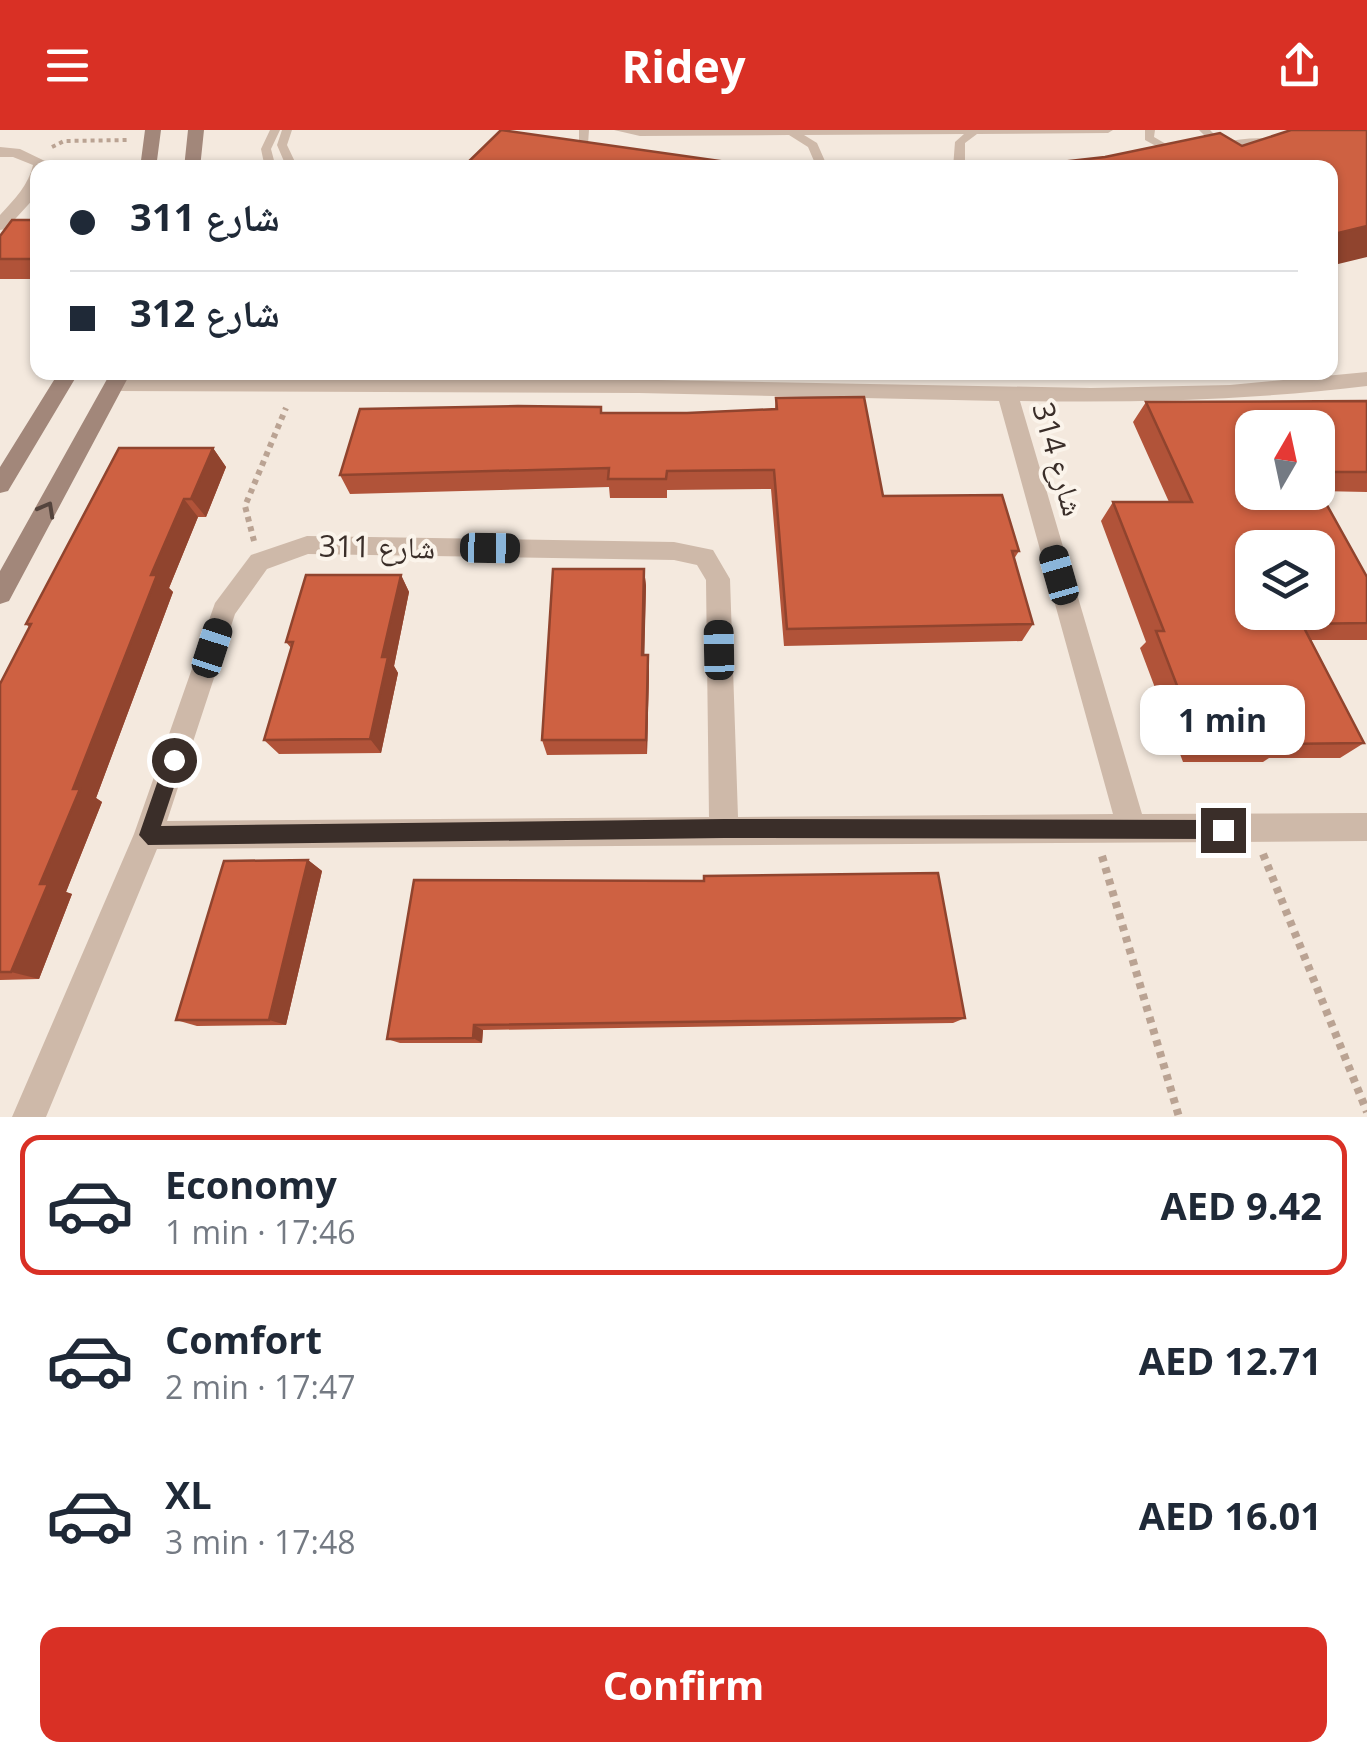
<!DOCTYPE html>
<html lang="en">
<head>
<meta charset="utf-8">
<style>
  :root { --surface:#fff; --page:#f2f2f3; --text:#1f2937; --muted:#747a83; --line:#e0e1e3; --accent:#d93025 }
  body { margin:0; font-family:"Open Sans","Noto Naskh Arabic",sans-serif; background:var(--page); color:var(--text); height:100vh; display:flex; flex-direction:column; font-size:38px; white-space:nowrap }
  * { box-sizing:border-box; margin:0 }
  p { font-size:32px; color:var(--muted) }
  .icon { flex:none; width:55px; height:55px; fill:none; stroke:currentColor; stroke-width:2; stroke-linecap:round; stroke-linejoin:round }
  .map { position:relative; height:987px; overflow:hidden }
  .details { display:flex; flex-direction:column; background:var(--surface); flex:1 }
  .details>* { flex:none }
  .guide { position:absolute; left:30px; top:30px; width:1308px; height:220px; border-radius:20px; box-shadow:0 2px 8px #0004; display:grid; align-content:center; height:220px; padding:0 40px; background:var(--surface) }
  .needle { width:65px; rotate:9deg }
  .controls { position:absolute; left:1235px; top:280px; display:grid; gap:20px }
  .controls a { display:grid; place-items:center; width:100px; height:100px; border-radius:20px; background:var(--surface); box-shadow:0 2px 8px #0004; font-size:50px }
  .end { position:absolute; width:45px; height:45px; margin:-22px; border:12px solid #3a2e29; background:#fff; box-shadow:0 0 0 5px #fff }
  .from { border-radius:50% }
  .bubble { position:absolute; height:70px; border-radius:20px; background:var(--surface); box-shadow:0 2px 8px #0004; font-size:32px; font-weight:700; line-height:70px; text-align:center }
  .car { position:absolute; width:30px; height:60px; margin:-30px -15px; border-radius:12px; box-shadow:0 0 8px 2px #0007; background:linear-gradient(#222 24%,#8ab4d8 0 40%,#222 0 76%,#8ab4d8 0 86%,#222 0) }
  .guide b { display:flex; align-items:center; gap:35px; height:95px; font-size:38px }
  .guide b+b { border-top:2px solid var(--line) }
  .guide i { width:25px; height:25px; background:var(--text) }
  ul { padding:18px 0 0; list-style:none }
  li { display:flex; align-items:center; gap:30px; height:140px; margin:0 20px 15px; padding:0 20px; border:5px solid transparent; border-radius:20px }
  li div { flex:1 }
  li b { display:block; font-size:38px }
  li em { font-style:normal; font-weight:700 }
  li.active { border-color:var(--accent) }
  li>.icon { width:90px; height:90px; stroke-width:1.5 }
  .cta { display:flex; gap:20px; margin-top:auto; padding:20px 40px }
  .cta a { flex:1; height:115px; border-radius:20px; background:var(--accent); color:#fff; font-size:40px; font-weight:700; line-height:115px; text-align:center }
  header { display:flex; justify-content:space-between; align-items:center; height:130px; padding:0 40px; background:var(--accent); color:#fff; font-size:45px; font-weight:700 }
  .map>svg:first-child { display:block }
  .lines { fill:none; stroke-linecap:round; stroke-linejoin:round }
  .path-far2 { stroke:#baa393; stroke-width:4; stroke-dasharray:4 4; stroke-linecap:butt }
  .path-far1 { stroke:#baa393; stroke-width:6; stroke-dasharray:5 5; stroke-linecap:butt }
  .path { stroke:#baa393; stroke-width:8; stroke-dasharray:6 6; stroke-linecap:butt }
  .lane { fill:#ceb9a9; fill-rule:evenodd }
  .street { fill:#ceb9a9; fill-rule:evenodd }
  .secondary { fill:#a2877a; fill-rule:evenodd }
  .wall { fill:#b15339; fill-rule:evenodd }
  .shaded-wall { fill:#90442e }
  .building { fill:#ce6142; stroke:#90442e; stroke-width:2.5; fill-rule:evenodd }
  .oneway { stroke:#54443d }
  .route { fill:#3a2e29 }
  .labels { text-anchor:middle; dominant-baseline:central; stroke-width:8; stroke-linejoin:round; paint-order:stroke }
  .street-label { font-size:30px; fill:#3a2e29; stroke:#fbf4eb }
</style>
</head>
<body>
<header><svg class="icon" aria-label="menu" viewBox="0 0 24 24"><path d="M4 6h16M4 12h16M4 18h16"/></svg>Ridey<svg class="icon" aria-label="share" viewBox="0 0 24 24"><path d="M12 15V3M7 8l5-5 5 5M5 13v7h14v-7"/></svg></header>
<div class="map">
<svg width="1367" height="987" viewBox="0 0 1367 987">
  <rect width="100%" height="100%" fill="#f4e9de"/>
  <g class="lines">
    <path class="path-far2" d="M52 17 64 11 129 10"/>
    <path class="path-far1" d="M254 411 245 376 286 278"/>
    <path class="path" d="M1263 724 1367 982
      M1102 726 1179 987"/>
    <path class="lane" d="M270 0H280L271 19 276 38H265L261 19Z
      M282 0H292L287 15 296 34 294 36H286L277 15Z
      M579 0H589L588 14 570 23H562V19L579 11Z
      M614 0H1113L1108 3 977 4 965 13V38H953L955 12 964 4 804 5 817 13 828 38H817L808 17 789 5 640 6Z
      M1145 0H1155L1154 7 1183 24 1174 26 1145 10Z
      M1199 0H1210L1222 12C1243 9 1267 5 1286 13 1264 22 1233 8 1212 25L1207 22 1211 12Z"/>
    <path class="street" d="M0 17 20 19 49 33 48 38H38V64L6 99 0 100V85C15 69 29 54 33 35L13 27H0Z
      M1367 242V256C1251 270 1136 273 1020 271L1142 684 1367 683V711L157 719 46 987H12L134 704 215 473 251 425 307 406 674 412 713 420 730 449 738 687 1113 684 999 271 639 263 116 261 106 254 109 249 552 248 1091 258 1230 255ZM308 424 674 430 697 435 706 450 709 687 167 691 235 484 267 439Z"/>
    <path class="secondary" d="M145 0H161L156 38H140Z
      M188 0H204L200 38H184Z
      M59 242H79L8 361 0 363V337Z
      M111 242H131L9 471 0 474V441Z"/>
  </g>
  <path class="wall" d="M38 90V149H0V106Z
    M776 268 883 366 1019 421 1014 429 1033 494 1022 511 784 516 771 359 667 360V368H610L609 357 350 364 340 345 601 277 602 283H687L775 279Z
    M1367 271V362L1319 361 1367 493V510H1311L1364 613 1340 628H1269L1263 632H1183L1140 518 1146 512 1101 391 1113 372H1169L1133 292 1146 272ZM1252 298H1318V362Z
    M213 318 226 337 206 387H198L169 458 173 462 96 668 102 672 66 762 72 764 39 849 0 850V554L29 497 26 494Z
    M644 439 646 456 644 525 649 541 647 624 547 625 542 610Z
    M401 445 409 462 394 536 398 543 381 623 279 624 264 610 291 518 286 512Z
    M308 730 322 741 286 895 197 896 176 890Z
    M414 750 965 888 953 893 483 900 482 913H400L387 909Z"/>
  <path class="shaded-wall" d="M1367 96V127L1330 136V105Z
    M213 318 226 337 206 387 191 369Z
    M184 369 198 387 169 458 173 462 96 668 102 672 66 762 72 764 39 849 11 842 73 659 151 445Z
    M644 439 646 456 644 541 642 525Z
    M401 445 409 462 394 536 398 543 381 623 370 609 382 527Z
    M648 525 649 541 647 624 646 610Z
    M308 730 322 741 286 895 269 890Z
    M474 895 483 900 482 913 473 908Z"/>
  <path class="building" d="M501 0 769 38H462Z
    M1291 0H1367V96L1330 105V38H1006L1105 27 1220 3 1242 16Z
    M12 90H38V129H0V106Z
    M864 267 883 366 1002 365 1019 421H1012L1033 494 787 499 774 340 667 341 666 349H608L609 338 340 345 360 279 518 276 601 277V283H687L777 279 776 268Z
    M1367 271V342H1318V298H1252V362H1318V359L1367 447V493L1302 494 1364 613 1282 614 1284 618H1201L1156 501H1164L1113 372H1192L1146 272ZM1252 418H1318V482H1252Z
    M119 318H213L191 369H184L151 445H157L73 659H80L40 754H48L11 842H0V554L31 494H26Z
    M553 439H644L642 525H648L646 610H542Z
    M306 445H401L382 527H388L370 609 264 610 293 512H286Z
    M308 730 269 890H176L224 731Z
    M938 743 965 888 474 895 473 908 387 909 414 750 704 751V746Z"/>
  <defs><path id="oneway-chevron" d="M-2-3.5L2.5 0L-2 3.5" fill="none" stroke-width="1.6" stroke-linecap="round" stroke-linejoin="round" transform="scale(2.5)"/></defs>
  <use class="oneway" href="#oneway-chevron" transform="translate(47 379) rotate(-61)"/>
  <path class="route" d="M174 622 183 630 161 696 724 689 1223 690 1232 700 1223 709 724 708 148 715 139 705 165 630Z"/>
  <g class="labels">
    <g class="street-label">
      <text transform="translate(1059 329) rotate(74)">شارع 314</text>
      <text transform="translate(377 416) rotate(1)">شارع 311</text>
    </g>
  </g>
</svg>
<div class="controls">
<a><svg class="needle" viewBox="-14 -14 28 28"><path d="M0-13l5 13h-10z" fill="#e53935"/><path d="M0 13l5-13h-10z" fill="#747a83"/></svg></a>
<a><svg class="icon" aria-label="layers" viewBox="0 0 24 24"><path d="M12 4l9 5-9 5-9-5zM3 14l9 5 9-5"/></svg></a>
</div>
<i class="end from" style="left:174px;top:630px"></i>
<i class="end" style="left:1223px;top:700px"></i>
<div class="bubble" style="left:1140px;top:555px;width:165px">1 min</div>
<i class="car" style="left:490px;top:418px;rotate:91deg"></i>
<i class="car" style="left:1059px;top:445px;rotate:344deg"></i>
<i class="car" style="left:212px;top:518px;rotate:18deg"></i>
<i class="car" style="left:719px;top:520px;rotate:359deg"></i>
<div class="guide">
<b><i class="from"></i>شارع 311</b>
<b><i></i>شارع 312</b>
</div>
</div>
<section class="details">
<ul>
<li class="active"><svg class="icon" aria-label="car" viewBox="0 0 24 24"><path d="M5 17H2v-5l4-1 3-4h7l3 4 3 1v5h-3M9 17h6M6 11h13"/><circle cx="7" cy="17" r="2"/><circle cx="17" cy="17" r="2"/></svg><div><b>Economy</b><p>1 min · 17:46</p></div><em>AED 9.42</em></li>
<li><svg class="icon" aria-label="car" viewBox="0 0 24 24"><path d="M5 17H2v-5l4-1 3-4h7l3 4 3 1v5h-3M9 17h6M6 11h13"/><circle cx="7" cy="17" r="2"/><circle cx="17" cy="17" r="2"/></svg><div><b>Comfort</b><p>2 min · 17:47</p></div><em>AED 12.71</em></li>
<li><svg class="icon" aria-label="car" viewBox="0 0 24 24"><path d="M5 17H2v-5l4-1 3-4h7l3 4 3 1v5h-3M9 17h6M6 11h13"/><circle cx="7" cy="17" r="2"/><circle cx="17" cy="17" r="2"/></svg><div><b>XL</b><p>3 min · 17:48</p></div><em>AED 16.01</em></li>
</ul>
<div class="cta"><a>Confirm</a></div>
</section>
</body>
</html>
